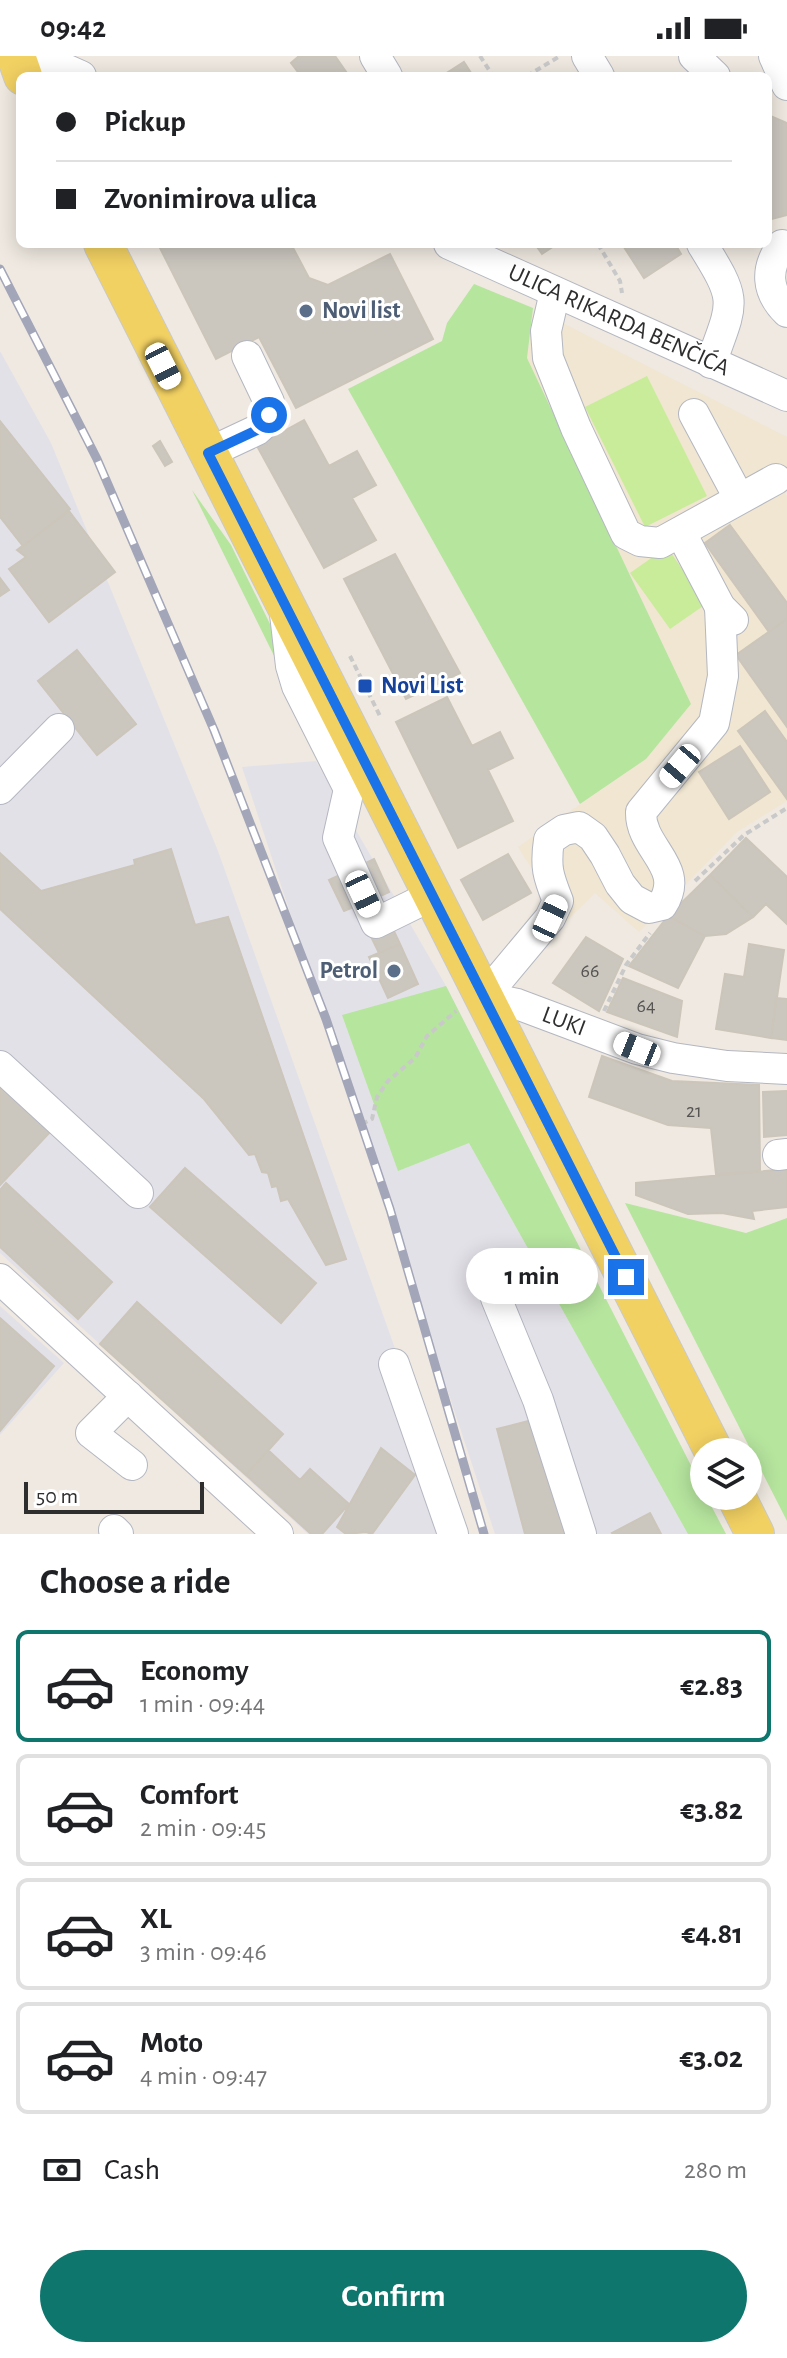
<!DOCTYPE html>
<html lang="en">
<head>
<meta charset="utf-8">
<style>
  :root { --surface:#fff; --page:#f2f2f2; --text:#202124; --muted:#757577; --line:#e0e0e0; --accent:#0f766e }
  body { margin:0; font-family:"Alegreya Sans",sans-serif; background:var(--page); color:var(--text); height:100vh; display:flex; flex-direction:column; font-size:30px; white-space:nowrap }
  * { box-sizing:border-box; margin:0 }
  p { font-size:26px; color:var(--muted) }
  .icon { flex:none; width:44px; height:44px; fill:none; stroke:currentColor; stroke-width:2; stroke-linecap:round; stroke-linejoin:round }
  .map { position:relative; height:1478px; overflow:hidden }
  .side { display:flex; flex-direction:column; background:var(--surface); flex:1 }
  .side>* { flex:none }
  .top-card { position:absolute; left:16px; top:16px; width:756px; height:176px; border-radius:12px; box-shadow:0 4px 20px #0003; display:grid; align-content:center; height:176px; padding:0 40px; background:var(--surface) }
  .tools { position:absolute; left:690px; top:1382px; display:grid; gap:16px }
  .tools a { display:grid; place-items:center; width:72px; height:72px; border-radius:50%; background:var(--surface); box-shadow:0 4px 20px #0003; font-size:40px }
  .scale { position:absolute; left:24px; bottom:20px; width:180px; box-sizing:border-box; padding-left:8px; border:4px solid #2e2e2e; border-top:0; font-size:22px; line-height:28px; white-space:nowrap; color:#2e2e2e; -webkit-text-stroke:6px #fff; paint-order:stroke }
  .end { position:absolute; width:36px; height:36px; margin:-18px; border:10px solid #1a73e8; background:#fff; box-shadow:0 0 0 4px #fff }
  .from { border-radius:50% }
  .bubble { position:absolute; height:56px; border-radius:28px; background:var(--surface); box-shadow:0 4px 20px #0003; font-size:26px; font-weight:600; line-height:56px; text-align:center }
  .car { position:absolute; width:24px; height:48px; margin:-24px -12px; border-radius:10px; box-shadow:0 0 6px 2px #0007; background:linear-gradient(#fff 24%,#345 0 40%,#fff 0 76%,#345 0 86%,#fff 0) }
  .top-card b { display:flex; align-items:center; gap:28px; height:76px; font-size:30px }
  .top-card b+b { border-top:2px solid var(--line) }
  .top-card i { width:20px; height:20px; background:var(--text) }
  ul { padding:0; list-style:none }
  li { display:flex; align-items:center; gap:24px; height:112px; margin:0 16px 12px; padding:0 24px; border:4px solid var(--line); border-radius:12px }
  li div { flex:1 }
  li b { display:block; font-size:30px }
  li em { font-style:normal; font-weight:600 }
  li.on { border-color:var(--accent) }
  li>.icon { width:72px; height:72px; stroke-width:1.5 }
  h2 { padding:0 40px; font-size:36px; line-height:96px }
  .pay { display:flex; align-items:center; gap:20px; height:88px; padding:0 40px; font-size:30px }
  .pay p { margin-inline-start:auto }
  .action { display:flex; gap:16px; margin-top:auto; padding:16px 40px }
  .action a { flex:1; height:92px; border-radius:48px; background:var(--accent); color:#fff; font-size:32px; font-weight:600; line-height:92px; text-align:center }
  .status { display:flex; justify-content:space-between; align-items:center; height:56px; padding:0 40px; background:var(--surface); direction:ltr }
  .status svg { height:22px; fill:currentColor }
  .map>svg:first-child { display:block }
  .industrial { fill:#e3e1e8 }
  .education { fill:#f0e6d1 }
  .green { fill:#b6e59e }
  .pitch { fill:#c9ec9a }
  .building { fill:#cbc7bf; stroke:#cbc5ba; stroke-width:2 }
  .lines { fill:none; stroke-linecap:round; stroke-linejoin:round }
  .minor-casing { stroke:#b4b7c1; stroke-width:32 }
  .major-casing { stroke:#c9c9c9; stroke-width:40 }
  .path { stroke:#c9c9c9; stroke-width:4; stroke-dasharray:6 4; stroke-linecap:butt }
  .minor { stroke:#fff; stroke-width:30 }
  .major { stroke:#f2d163; stroke-width:38 }
  .rail-casing { stroke:#a3a6b8; stroke-width:9 }
  .rail { stroke:#fff; stroke-width:6; stroke-dasharray:18; stroke-linecap:butt }
  .route { stroke:#1a73e8; stroke-width:10 }
  .service-dot { fill:#5c6f8a; stroke:#fff; stroke-width:3 }
  .transit-dot { fill:#1a4fb4; stroke:#fff; stroke-width:3 }
  .labels { text-anchor:middle; dominant-baseline:central; stroke-width:6; stroke-linejoin:round; paint-order:stroke }
  .number-label { font-size:20px; fill:#555452 }
  .service-label { font-size:24px; font-weight:bold; fill:#4e5e75; stroke:#fff; text-anchor:start }
  .street-label { font-size:24px; fill:#2e2e2e; stroke:#fff }
  .transit-label { font-size:24px; font-weight:bold; fill:#164399; stroke:#fff; text-anchor:start }
</style>
</head>
<body>
<div class="status"><b>09:42</b><svg viewBox="0 0 49 12"><path d="M0 12V9h3v3zM5 12V6h3v6zM10 12V3h3v9zM15 12V0h3v12zM26 1h20v11H26zM47 4h2v5h-2z"/></svg></div>
<div class="map">
<svg width="787" height="1478" viewBox="0 0 787 1478">
  <rect width="100%" height="100%" fill="#efe9e1"/>
  <path class="industrial" d="M0 295 51 387 218 795 461 1478H308L0 1197Z
    M316 705 446 930 704 1435V1440H706L726 1478H495L242 711Z
    M0 1250 64 1307 0 1379Z"/>
  <path class="education" d="M533 252 787 381V435L785 437 787 440V745L737 776 639 876 595 837 566 866 518 791 646 703 691 648 527 302Z"/>
  <path class="green" d="M474 228 533 252 527 302 691 648 646 703 580 748 348 333 442 285 447 267Z
    M192 434 231 489 270 568 286 624Z
    M446 930 704 1435V1440H706L726 1478H688L469 1087 398 1115 342 959Z
    M625 1147 746 1177 787 1162V1465Z"/>
  <path class="pitch" d="M647 320 707 440 645 471 585 351Z
    M667 491 706 548 670 573 630 517Z"/>
  <path class="building" d="M299 0H335L349 20H301L291 7Z
    M464 6 473 20H442Z
    M768 59 787 67V159L768 164Z
    M158 188H291L309 222 328 229 390 198 433 283 296 352 259 281 216 303Z
    M535 188H557L542 198Z
    M622 188H675L681 198 644 222Z
    M304 364 329 410 357 395 376 429 352 442 376 484 324 512 257 390Z
    M0 365 70 453 23 490 0 461Z
    M160 385 172 406 165 410 153 390Z
    M69 455 115 516 49 566 9 513 26 501 17 494Z
    M730 469 787 547V563L769 576 705 487Z
    M395 498 460 617 406 643 344 523Z
    M0 522 9 534 0 540Z
    M787 563V671L736 599Z
    M77 594 136 668 97 699 38 625Z
    M447 641 472 690 500 676 513 702 488 714 513 765 458 792 396 666Z
    M765 655 787 686V743L738 675Z
    M740 690 770 736 729 763 699 716Z
    M746 782 787 821V868L766 848 753 861 710 819Z
    M171 793 195 869 228 861 346 1203 326 1209 288 1143 281 1145 277 1130 272 1131 268 1117 262 1116 255 1098 249 1099 204 1043 0 853V797L41 835 135 809 134 804Z
    M508 798 531 837 483 864 461 824Z
    M374 803 389 836 378 841 400 888 379 897 356 850 344 855 329 824Z
    M710 819 753 861 726 878 705 880 668 860Z
    M668 860 705 880 678 932 629 910Z
    M586 881 623 903 599 955 553 927Z
    M400 888 418 928 388 942 369 901Z
    M749 888 784 894 771 982 716 973 725 918 744 921Z
    M623 922 682 945 677 981 607 956Z
    M776 942 787 943V984L771 982Z
    M602 1000 672 1025 759 1029 760 1115 716 1118 711 1072 668 1069 589 1041Z
    M0 1026 51 1075 0 1129Z
    M787 1035V1079L764 1081 763 1036Z
    M185 1112 316 1227 281 1267 150 1151Z
    M787 1113V1151L752 1155 754 1163 722 1157 688 1158 636 1139V1127Z
    M6 1127 112 1226 78 1263 0 1191V1134Z
    M137 1246 283 1378 246 1419 100 1288Z
    M0 1262 54 1310 0 1375Z
    M536 1363 568 1478H525L497 1373Z
    M381 1392 415 1419 372 1478 366 1476 346 1478 337 1471Z
    M268 1394 300 1424 310 1413 349 1448 322 1478H311L246 1419Z
    M650 1457 661 1478H613L612 1477Z"/>
  <g class="lines">
    <defs>
      <g id="minor">
        <path d="M36 0 81 20"/>
        <path d="M375 0 387 20"/>
        <path d="M587 0 599 20"/>
        <path d="M694 0 715 20"/>
        <path d="M774 0 787 29"/>
        <path id="s1" d="M449 188 787 340"/>
        <path d="M702 188C738 246 734 244 711 307"/>
        <path d="M782 189C765 213 766 235 787 256"/>
        <path d="M555 236 546 275 548 302 576 372 626 478 640 485 660 487 776 423"/>
        <path d="M694 358 739 442"/>
        <path d="M208 397 257 374 268 364 269 346 247 300"/>
        <path d="M681 477 720 551 733 564"/>
        <path id="s2" d="M720 551 723 620 714 667 641 756C640 793 687 811 662 849L649 852 632 843 620 828 605 799 593 781 579 771 564 774 549 784C545 811 548 820 558 845L550 862 484 941 517 948 637 993 673 1002 727 1010 787 1013"/>
        <path d="M285 558 291 610 297 630 349 733 338 782 376 867 433 839"/>
        <path d="M0 733 59 673"/>
        <path d="M0 1010 138 1137"/>
        <path d="M778 1099 787 1098"/>
        <path d="M0 1223 278 1478"/>
        <path d="M496 1242 538 1344 581 1478"/>
        <path d="M394 1308 453 1478"/>
        <path d="M128 1340 91 1377 132 1409"/>
        <path d="M114 1474 118 1478"/>
      </g>
      <path id="major" d="M16 0 23 20
        M103 188 714 1396
        M736 1440 755 1478"/>
    </defs>
    <use href="#minor" class="minor-casing"/>
    <use href="#major" class="major-casing"/>
    <path class="path" d="M480 0 493 20
      M527 20 560 0
      M598 188 620 225 622 237
      M350 600 381 662
      M695 825 744 779 787 752
      M604 955 626 909 650 877
      M362 1068 372 1063 377 1041 388 1025 415 1002 427 980 456 955"/>
    <use href="#minor" class="minor"/>
    <use href="#major" class="major"/>
    <defs>
      <path id="rail" d="M0 213 97 403 214 674 326 963 390 1153 484 1478"/>
    </defs>
    <use href="#rail" class="rail-casing"/>
    <use href="#rail" class="rail"/>
  </g>
  <g class="lines">
    <path class="route" d="M269 359 264 369 257 374 208 397 626 1221"/>
  </g>
  <g class="service-dot">
    <circle cx="306" cy="255" r="8"/>
    <circle cx="394" cy="915" r="8"/>
  </g>
  <rect class="transit-dot" x="357" y="622" width="16" height="16" rx="4"/>
  <g class="labels">
    <g class="number-label">
      <text x="590" y="915">66</text>
      <text x="646" y="950">64</text>
      <text x="694" y="1055">21</text>
    </g>
    <g class="service-label">
      <text x="322" y="255">Novi list</text>
      <text x="378" y="915" text-anchor="end">Petrol</text>
    </g>
    <g class="street-label">
      <text stroke="none"><textPath href="#s1" startOffset="186">ULICA RIKARDA BENČIĆA</textPath></text>
      <text stroke="none"><textPath href="#s2" startOffset="758">LUKI</textPath></text>
    </g>
    <g class="transit-label">
      <text x="381" y="630">Novi List</text>
    </g>
  </g>
</svg>
<div class="tools">
<a><svg class="icon" aria-label="layers" viewBox="0 0 24 24"><path d="M12 4l9 5-9 5-9-5zM3 14l9 5 9-5"/></svg></a>
</div>
<div class="scale">50 m</div>
<i class="end from" style="left:269px;top:359px"></i>
<i class="end" style="left:626px;top:1221px"></i>
<div class="bubble" style="left:466px;top:1192px;width:132px">1 min</div>
<i class="car" style="left:163px;top:310px;rotate:153deg"></i>
<i class="car" style="left:680px;top:710px;rotate:220deg"></i>
<i class="car" style="left:363px;top:838px;rotate:155deg"></i>
<i class="car" style="left:550px;top:862px;rotate:25deg"></i>
<i class="car" style="left:637px;top:993px;rotate:292deg"></i>
<div class="top-card">
<b><i class="from"></i>Pickup</b>
<b><i></i>Zvonimirova ulica</b>
</div>
</div>
<section class="side">
<h2>Choose a ride</h2>
<ul>
<li class="on"><svg class="icon" aria-label="car" viewBox="0 0 24 24"><path d="M5 17H2v-5l4-1 3-4h7l3 4 3 1v5h-3M9 17h6M6 11h13"/><circle cx="7" cy="17" r="2"/><circle cx="17" cy="17" r="2"/></svg><div><b>Economy</b><p>1 min · 09:44</p></div><em>€2.83</em></li>
<li><svg class="icon" aria-label="car" viewBox="0 0 24 24"><path d="M5 17H2v-5l4-1 3-4h7l3 4 3 1v5h-3M9 17h6M6 11h13"/><circle cx="7" cy="17" r="2"/><circle cx="17" cy="17" r="2"/></svg><div><b>Comfort</b><p>2 min · 09:45</p></div><em>€3.82</em></li>
<li><svg class="icon" aria-label="car" viewBox="0 0 24 24"><path d="M5 17H2v-5l4-1 3-4h7l3 4 3 1v5h-3M9 17h6M6 11h13"/><circle cx="7" cy="17" r="2"/><circle cx="17" cy="17" r="2"/></svg><div><b>XL</b><p>3 min · 09:46</p></div><em>€4.81</em></li>
<li><svg class="icon" aria-label="car" viewBox="0 0 24 24"><path d="M5 17H2v-5l4-1 3-4h7l3 4 3 1v5h-3M9 17h6M6 11h13"/><circle cx="7" cy="17" r="2"/><circle cx="17" cy="17" r="2"/></svg><div><b>Moto</b><p>4 min · 09:47</p></div><em>€3.02</em></li>
</ul>
<div class="pay"><svg class="icon" aria-label="cash" viewBox="0 0 24 24"><path d="M3 7h18v10H3z"/><circle cx="12" cy="12" r="2"/></svg>Cash<p>280 m</p></div>
<div class="action"><a>Confirm</a></div>
</section>
</body>
</html>
